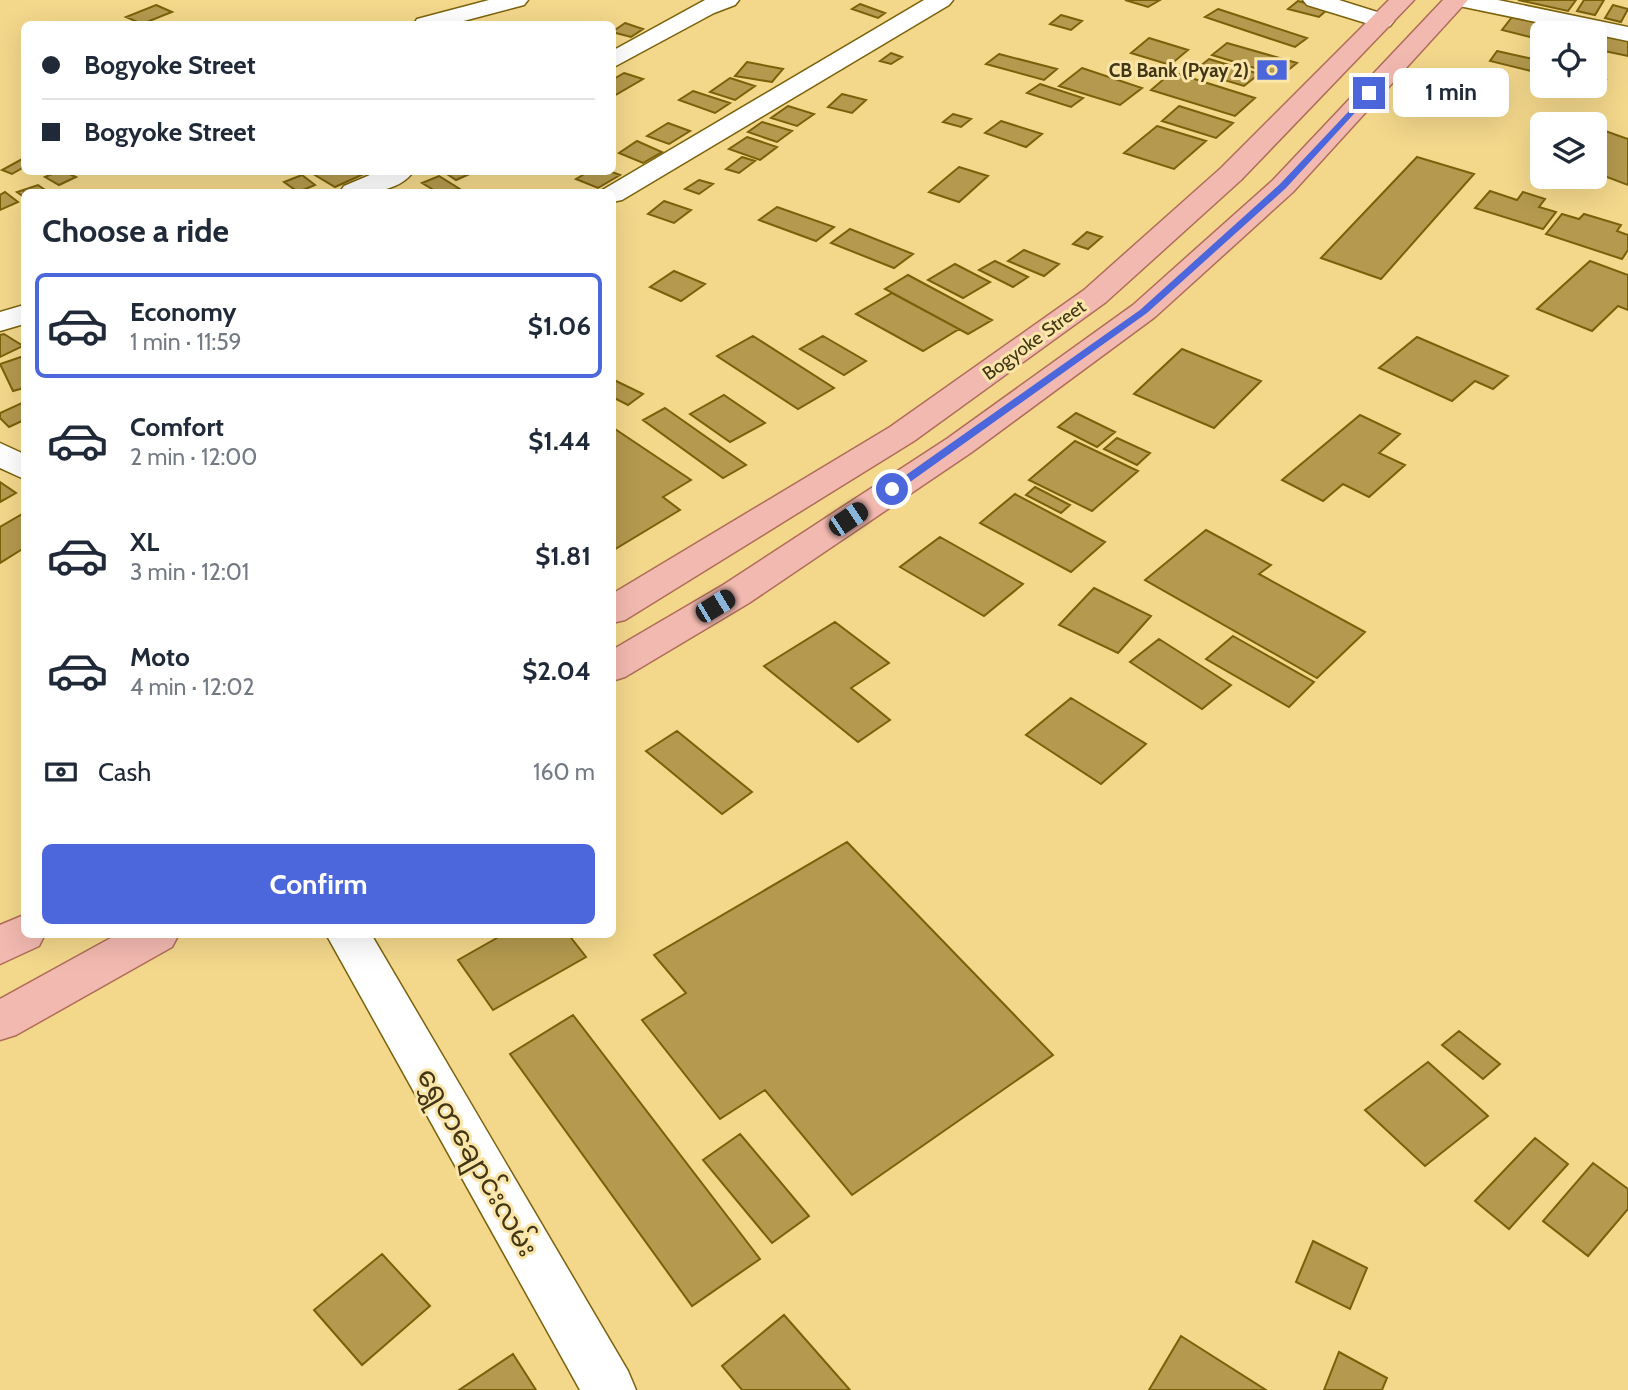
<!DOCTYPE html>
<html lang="en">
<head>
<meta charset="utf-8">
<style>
  :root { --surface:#fff; --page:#f2f2f3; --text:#1f2937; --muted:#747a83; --line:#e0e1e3; --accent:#4c67db }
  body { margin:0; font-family:Cabin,"Noto Sans Myanmar",sans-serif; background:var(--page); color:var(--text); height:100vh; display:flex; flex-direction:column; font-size:26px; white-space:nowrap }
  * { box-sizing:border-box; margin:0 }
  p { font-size:23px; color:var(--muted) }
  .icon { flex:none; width:38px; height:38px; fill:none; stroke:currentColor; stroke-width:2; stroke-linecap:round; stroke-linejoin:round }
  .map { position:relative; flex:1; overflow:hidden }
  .side { position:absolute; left:21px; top:189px; width:595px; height:749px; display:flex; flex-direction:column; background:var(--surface); border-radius:10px; box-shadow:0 7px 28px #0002 }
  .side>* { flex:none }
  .top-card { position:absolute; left:21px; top:21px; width:595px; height:154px; border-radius:10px; box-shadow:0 7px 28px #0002; display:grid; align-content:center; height:154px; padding:0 21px; background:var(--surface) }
  .buttons { position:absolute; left:1530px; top:21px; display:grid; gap:14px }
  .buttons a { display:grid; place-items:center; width:77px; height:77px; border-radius:10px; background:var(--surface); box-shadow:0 7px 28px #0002; font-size:35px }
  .end { position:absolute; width:32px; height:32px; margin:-16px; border:9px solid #4c67db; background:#fff; box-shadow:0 0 0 4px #fff }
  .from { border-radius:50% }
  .bubble { position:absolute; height:49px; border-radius:10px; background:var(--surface); box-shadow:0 7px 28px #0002; font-size:23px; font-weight:700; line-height:49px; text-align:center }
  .car { position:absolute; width:21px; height:42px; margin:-21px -10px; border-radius:9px; box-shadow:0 0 5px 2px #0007; background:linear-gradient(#222 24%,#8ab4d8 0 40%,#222 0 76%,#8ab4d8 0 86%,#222 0) }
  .top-card b { display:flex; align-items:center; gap:24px; height:66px; font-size:26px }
  .top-card b+b { border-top:2px solid var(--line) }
  .top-card i { width:18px; height:18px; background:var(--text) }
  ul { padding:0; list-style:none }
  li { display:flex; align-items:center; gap:21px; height:105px; margin:0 14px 10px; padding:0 7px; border:4px solid transparent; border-radius:10px }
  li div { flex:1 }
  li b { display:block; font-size:26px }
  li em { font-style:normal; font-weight:700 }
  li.active { border-color:var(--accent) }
  li>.icon { width:63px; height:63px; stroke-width:1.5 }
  h2 { padding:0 21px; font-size:32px; line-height:84px }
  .pay { display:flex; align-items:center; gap:18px; height:77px; padding:0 21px; font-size:26px }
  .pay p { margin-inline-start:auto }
  .cta { display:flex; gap:14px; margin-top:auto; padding:14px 21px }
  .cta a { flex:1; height:80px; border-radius:10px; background:var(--accent); color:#fff; font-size:28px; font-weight:700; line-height:80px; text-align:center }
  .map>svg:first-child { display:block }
  .building { fill:#b4994e; stroke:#7a6109; stroke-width:2 }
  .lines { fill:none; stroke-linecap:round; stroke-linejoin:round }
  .minor-casing { stroke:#7b620b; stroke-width:3 }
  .primary-casing { stroke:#af6d58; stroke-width:3 }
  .minor { fill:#fff; fill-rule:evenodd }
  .primary { fill:#f2b9b0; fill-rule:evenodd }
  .route { fill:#4c67db }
  .labels { text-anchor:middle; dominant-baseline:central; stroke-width:6; stroke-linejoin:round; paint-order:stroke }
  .far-poi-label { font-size:19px; font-weight:bold; fill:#413616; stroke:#fbe5a9; text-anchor:end }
  .far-street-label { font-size:19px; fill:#413616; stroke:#fbe5a9 }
  .near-street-label { font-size:28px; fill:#413616; stroke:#fbe5a9 }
</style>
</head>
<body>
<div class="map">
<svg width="1628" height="1390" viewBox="0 0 1628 1390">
  <rect width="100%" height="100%" fill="#f3d78b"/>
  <path class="building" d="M1125 0H1160L1148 7Z
    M1518 0H1576L1568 11Z
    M1584 0H1604L1595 15 1577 11Z
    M1298 1 1328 9 1319 17 1288 9Z
    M860 4 885 13 878 18 852 9Z
    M156 5 172 12 142 24 126 17Z
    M1613 5 1628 9 1621 22 1605 18Z
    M1218 9 1307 38 1295 47 1205 17Z
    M1061 15 1082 21 1071 30 1050 24Z
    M1512 17 1565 29 1562 33H1542V40L1502 30Z
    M625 23 643 29 631 37 612 32Z
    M1603 35 1628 40V56L1595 49Z
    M1149 38 1188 50 1170 65 1131 53Z
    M1227 43 1297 63 1281 76 1212 55Z
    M1497 51 1542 61V69L1539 73 1490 61Z
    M891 53 902 57 891 64 880 61Z
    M999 54 1057 69 1044 80 986 64Z
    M1209 59 1259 74 1244 86 1194 71Z
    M747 62 783 69 772 82 735 76Z
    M1082 68 1142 88 1120 105 1059 86Z
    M1172 72 1255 98 1235 116 1151 90Z
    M624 73 643 79 612 97V80Z
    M1594 77 1606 80 1597 95 1559 86H1594Z
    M730 78 755 86 735 100 710 92Z
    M1040 84 1083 98 1071 107 1027 93Z
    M693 91 730 103 715 113 679 100Z
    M842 94 866 100 852 113 828 107Z
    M788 106 814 114 797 126 771 118Z
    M1179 106 1233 123 1216 138 1162 121Z
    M953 114 971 119 961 127 943 122Z
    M1001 121 1042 134 1026 147 985 133Z
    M762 122 792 131 777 142 748 132Z
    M668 123 690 131 669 144 647 136Z
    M1157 126 1206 141 1174 169 1124 153Z
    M1594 127 1628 139V185L1594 172Z
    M747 137 777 147 760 160 729 149Z
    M637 141 662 152 643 163 619 153Z
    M742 157 755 161 739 173 726 169Z
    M1417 157 1474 174 1381 279 1321 258Z
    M24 158V167L12 174 2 170Z
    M959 167 988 176 959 202 929 192Z
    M57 172H65L76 177 59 185 45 177Z
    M310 172H368L335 187Z
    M444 172H474L456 180Z
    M588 172H612L620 175 598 188 576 179Z
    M302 175 315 185 298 192 284 182Z
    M439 176 460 189 437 192 422 183Z
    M699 180 713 184 699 194 685 189Z
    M38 185 48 192H24V197L17 192Z
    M1490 191 1517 200 1523 192 1545 199 1539 207 1556 212 1543 229 1475 208Z
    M5 192 18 202 0 210V195Z
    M664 201 691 210 674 223 648 214Z
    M777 207 834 227 816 241 759 220Z
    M1562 214 1579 219 1584 214 1621 225 1617 231 1628 235V250L1622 259 1546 234Z
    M850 229 913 254 894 268 831 243Z
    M1087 232 1102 237 1088 249 1073 244Z
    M1024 250 1059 264 1044 276 1008 261Z
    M995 261 1028 277 1013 287 979 270Z
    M1590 261 1628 275V310L1618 306 1592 331 1537 309Z
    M955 264 990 282 963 298 928 280Z
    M674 271 705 284 681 301 650 287Z
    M908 275 992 320 968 334 885 289Z
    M892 293 959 329 923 351 856 314Z
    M4 334 23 346 0 357V335Z
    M753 336 834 388 798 409 717 356Z
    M823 336 866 361 844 375 800 349Z
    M1417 337 1508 376 1493 389 1475 381 1452 401 1379 368Z
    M1182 349 1261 381 1214 428 1134 394Z
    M24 356V388L13 391 0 364Z
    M614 380 643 394 628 405 612 397Z
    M724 395 765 423 730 442 690 414Z
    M24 402V420L9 427 0 418V413Z
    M665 408 746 465 723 478 643 420Z
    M1076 413 1115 432 1097 447 1058 427Z
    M1360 415 1400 434 1379 453 1405 465 1369 497 1343 484 1323 501 1282 480Z
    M612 427 691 480 663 497 680 510 612 551Z
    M1117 438 1150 453 1137 465 1104 449Z
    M1075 441 1138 471 1092 511 1029 480Z
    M0 482 16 493 0 502Z
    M1035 487 1070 505 1061 513 1026 495Z
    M1015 494 1105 542 1071 572 980 523Z
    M24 513V548L0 563V527Z
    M1206 530 1271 565 1259 574 1365 632 1317 678 1145 580Z
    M940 537 1023 584 984 616 900 567Z
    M1094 588 1151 616 1118 653 1059 625Z
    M835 622 889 663 851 688 890 720 858 742 764 666Z
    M1233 636 1314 682 1289 707 1206 659Z
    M1159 639 1231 685 1202 709 1130 662Z
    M1071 698 1146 744 1101 784 1026 735Z
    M677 731 752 792 722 814 646 751Z
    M847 842 1053 1055 852 1195 765 1090 720 1119 642 1020 686 993 654 955Z
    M504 934H568L586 957 493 1010 458 960Z
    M573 1015 760 1259 692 1306 510 1054Z
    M1459 1031 1500 1064 1483 1079 1442 1045Z
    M1428 1062 1488 1116 1425 1166 1365 1110Z
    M740 1134 809 1216 772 1243 703 1160Z
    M1535 1138 1568 1164 1509 1229 1475 1201Z
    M1593 1163 1628 1189V1209L1588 1256 1543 1221Z
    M1313 1241 1367 1268 1350 1309 1296 1282Z
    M382 1254 430 1306 362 1365 314 1310Z
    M784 1315 850 1390H742L722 1366Z
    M1181 1336 1266 1390H1149Z
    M1339 1352 1387 1378 1382 1390H1324Z
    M513 1354 536 1390H459Z"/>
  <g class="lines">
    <defs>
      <path id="minor" d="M489 0H528L524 5 452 24H414L417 19Z
        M705 0H739L735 5 714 13 612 68V51Z
        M924 0H953L949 5 622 200 612 202V192H599Z
        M1303 0H1339L1390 16 1394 21 1390 26 1382 28 1307 5Z
        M1452 0H1498L1628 27V41L1464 7 1456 5Z
        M377 172H413C398 193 363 194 340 192L344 186Z
        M24 305V324L0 331V312Z
        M0 443 24 454V479L0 468Z
        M326 934H371L628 1371 636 1390H580Z"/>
      <path id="primary" d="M1389 0H1414L1241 180 1106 302 914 441 625 620 612 623V594L890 427 1084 290 1221 168Z
        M1443 0H1468L1293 192 1155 317 972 452 749 603 625 677 612 681V650L723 585 948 438 1133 305 1273 180Z
        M24 915V934H45L39 946 0 964V925Z
        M118 934H179L172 947 16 1035 0 1040V999Z"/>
    </defs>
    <use href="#minor" class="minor-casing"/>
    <use href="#primary" class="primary-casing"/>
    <use href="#minor" class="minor"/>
    <use href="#primary" class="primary"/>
  </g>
  <path class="route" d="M1367 92 1373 93 1286 188 1147 313 896 492H889V487L1140 310 1280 184Z"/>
  <defs>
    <symbol id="bank-bare" viewBox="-9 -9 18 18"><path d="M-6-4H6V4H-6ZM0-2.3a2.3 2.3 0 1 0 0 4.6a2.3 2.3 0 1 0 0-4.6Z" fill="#4c67db" stroke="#fbe5a9" stroke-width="2.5" paint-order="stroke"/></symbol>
  </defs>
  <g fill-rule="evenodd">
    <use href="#bank-bare" x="1250" y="48" width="44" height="44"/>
  </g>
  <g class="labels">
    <g class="far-poi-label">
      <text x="1249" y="70">CB Bank (Pyay 2)</text>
    </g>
    <g class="far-street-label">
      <text transform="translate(1034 340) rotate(-36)">Bogyoke Street</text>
    </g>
    <g class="near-street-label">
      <text transform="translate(478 1162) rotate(60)">ရွှေတချောင်းလမ်း</text>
    </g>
  </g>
</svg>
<div class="buttons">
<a><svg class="icon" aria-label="locate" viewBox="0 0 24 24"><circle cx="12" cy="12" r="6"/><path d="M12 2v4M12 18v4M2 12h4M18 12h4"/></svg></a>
<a><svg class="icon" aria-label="layers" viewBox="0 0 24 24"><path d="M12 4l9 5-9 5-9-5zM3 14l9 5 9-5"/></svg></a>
</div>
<i class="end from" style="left:892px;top:489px"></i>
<i class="end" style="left:1369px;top:93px"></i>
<div class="bubble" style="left:1393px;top:68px;width:116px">1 min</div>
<i class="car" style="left:848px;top:519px;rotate:56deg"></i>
<i class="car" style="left:715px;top:606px;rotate:59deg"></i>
<div class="top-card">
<b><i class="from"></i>Bogyoke Street</b>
<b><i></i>Bogyoke Street</b>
</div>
<section class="side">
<h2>Choose a ride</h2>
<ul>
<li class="active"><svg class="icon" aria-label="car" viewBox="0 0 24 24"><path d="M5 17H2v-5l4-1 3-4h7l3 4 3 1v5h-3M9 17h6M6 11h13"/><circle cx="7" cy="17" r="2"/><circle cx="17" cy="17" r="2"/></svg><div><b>Economy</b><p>1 min · 11:59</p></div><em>$1.06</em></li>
<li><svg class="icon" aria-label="car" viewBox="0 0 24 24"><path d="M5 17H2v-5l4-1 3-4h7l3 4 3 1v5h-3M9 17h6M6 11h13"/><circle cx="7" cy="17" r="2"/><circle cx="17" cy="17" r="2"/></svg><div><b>Comfort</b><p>2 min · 12:00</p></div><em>$1.44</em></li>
<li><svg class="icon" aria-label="car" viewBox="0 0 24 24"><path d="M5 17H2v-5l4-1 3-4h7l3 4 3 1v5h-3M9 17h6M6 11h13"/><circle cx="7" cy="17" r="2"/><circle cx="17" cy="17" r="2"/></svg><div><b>XL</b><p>3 min · 12:01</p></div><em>$1.81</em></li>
<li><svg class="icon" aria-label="car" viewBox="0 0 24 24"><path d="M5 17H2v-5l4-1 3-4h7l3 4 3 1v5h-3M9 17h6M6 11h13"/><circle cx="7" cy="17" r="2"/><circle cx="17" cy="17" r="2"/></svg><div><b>Moto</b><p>4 min · 12:02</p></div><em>$2.04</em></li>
</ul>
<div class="pay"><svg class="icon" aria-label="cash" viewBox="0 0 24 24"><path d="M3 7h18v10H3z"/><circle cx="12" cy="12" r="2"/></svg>Cash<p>160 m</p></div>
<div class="cta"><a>Confirm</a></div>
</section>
</div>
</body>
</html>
